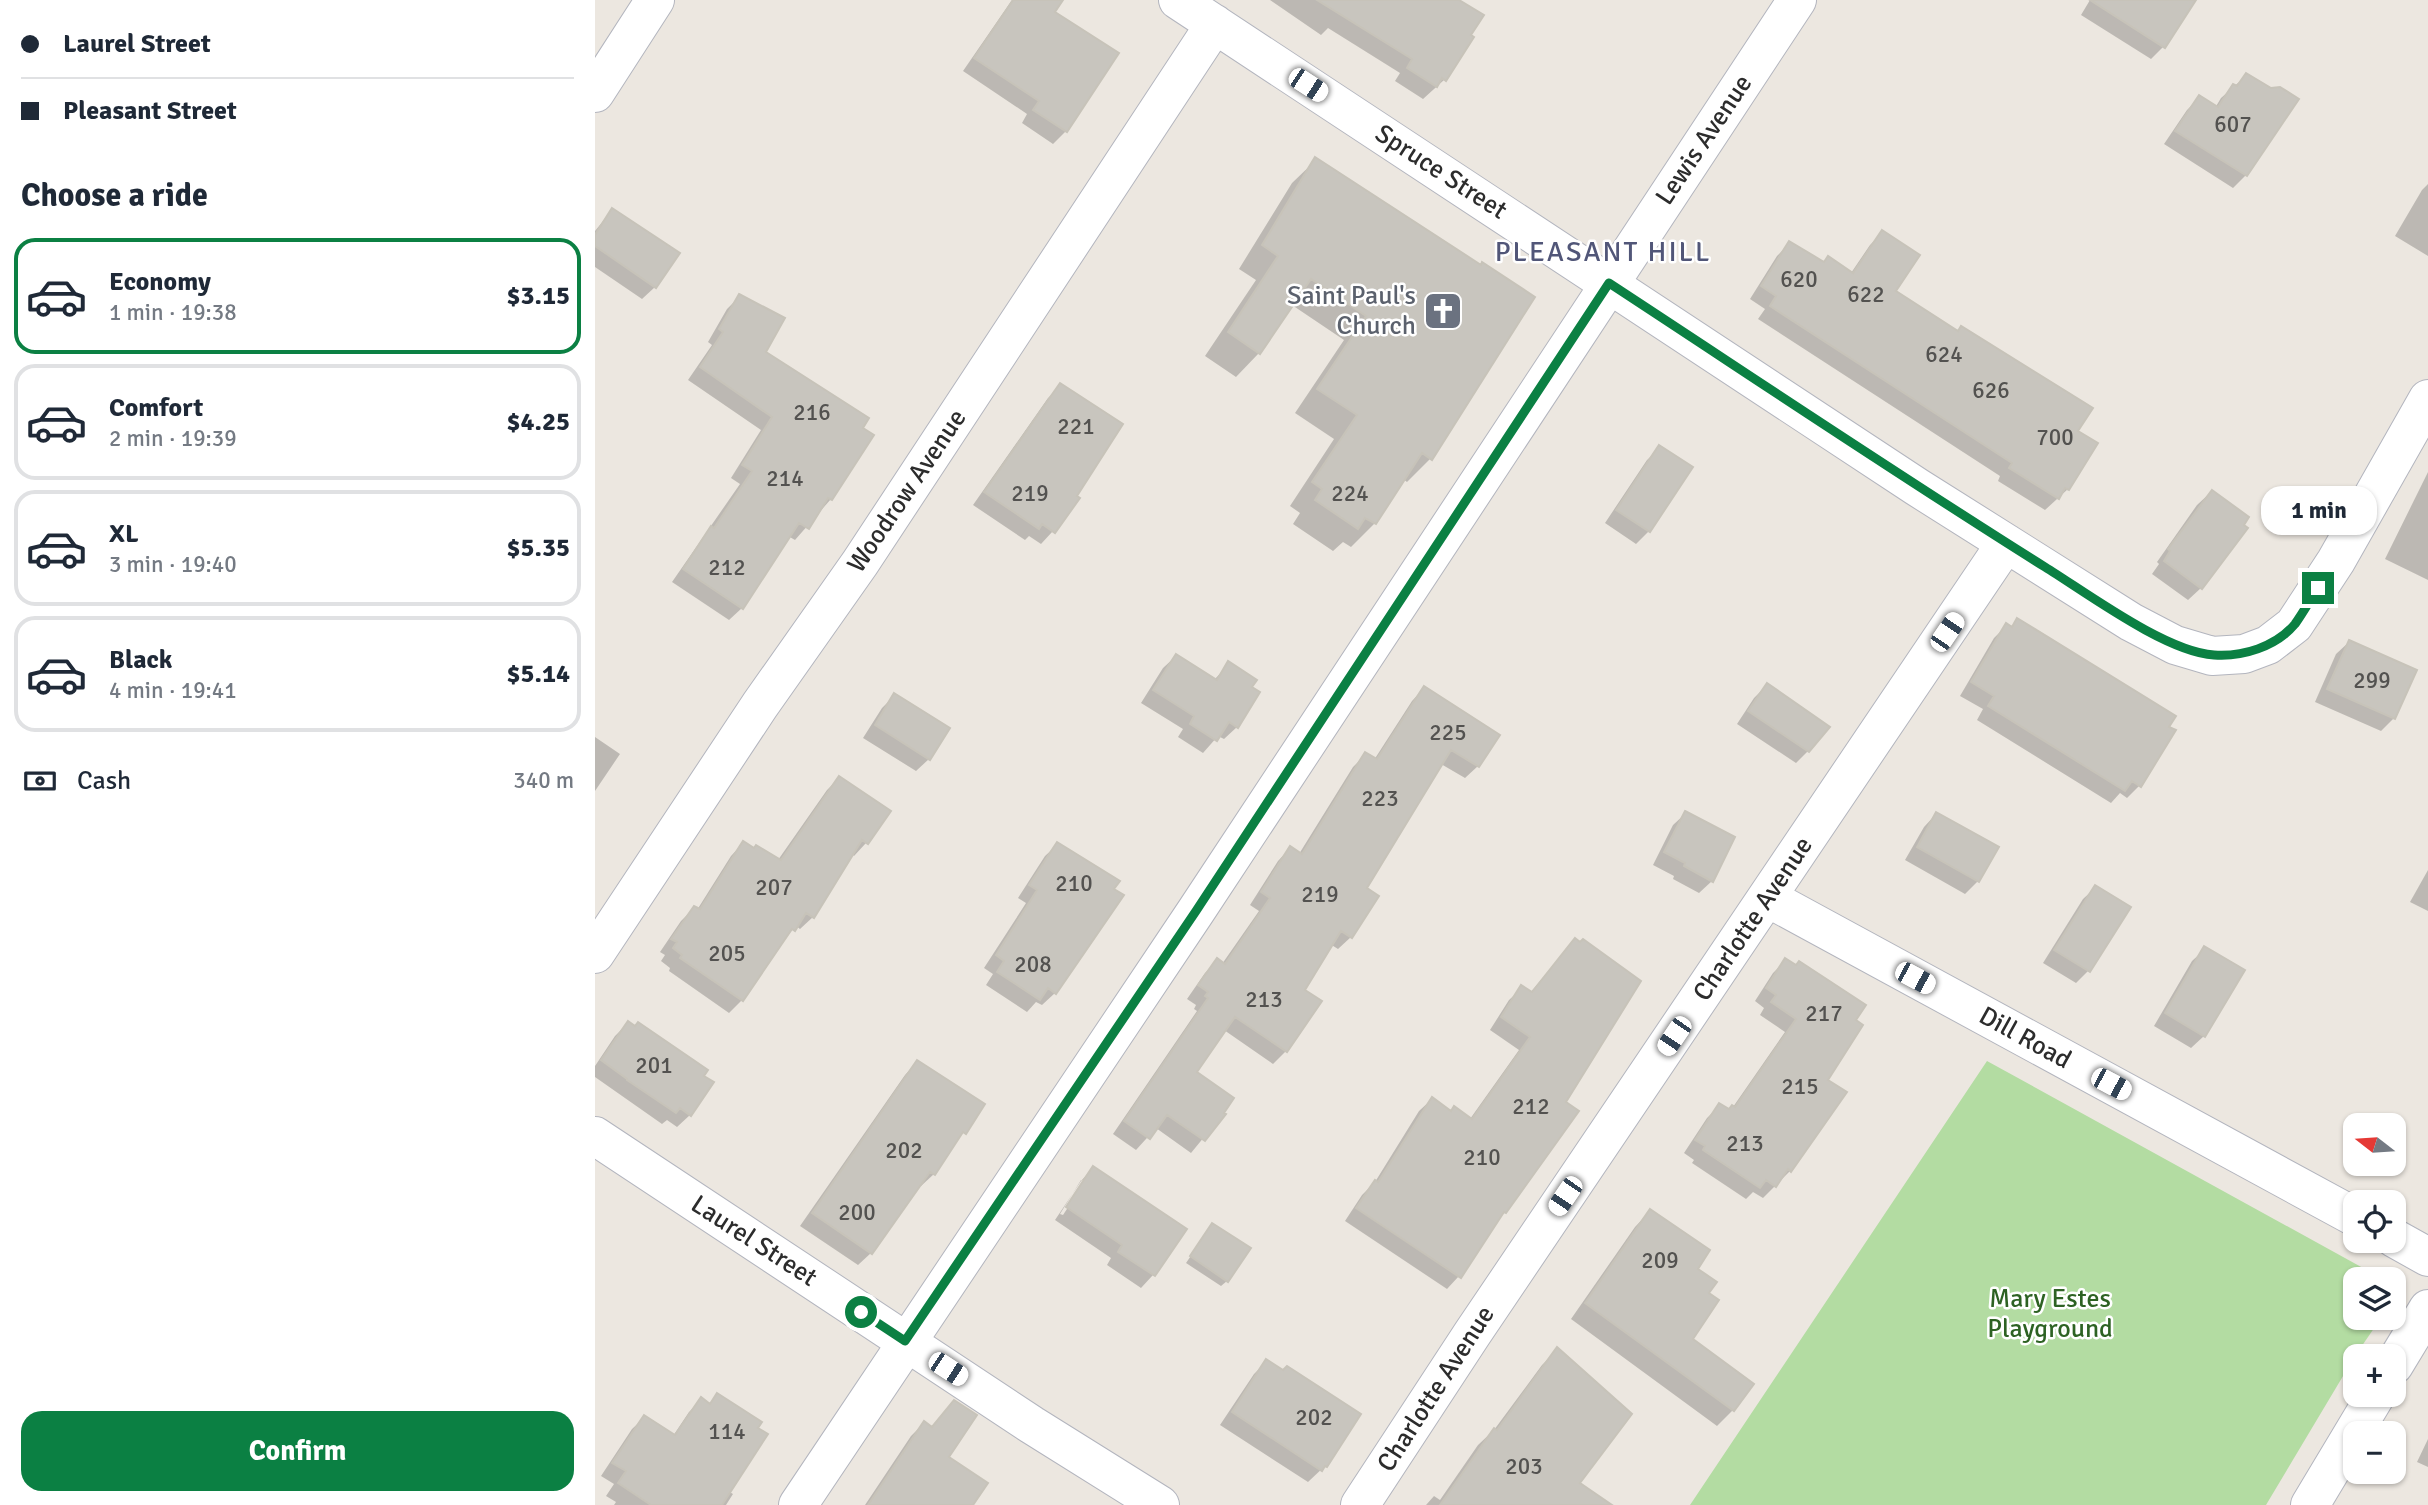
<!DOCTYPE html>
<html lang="en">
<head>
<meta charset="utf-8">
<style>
  :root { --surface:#fff; --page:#f2f2f3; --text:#1f2937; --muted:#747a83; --line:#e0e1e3; --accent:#0b8043 }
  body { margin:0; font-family:Signika,sans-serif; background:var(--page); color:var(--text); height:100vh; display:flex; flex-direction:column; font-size:26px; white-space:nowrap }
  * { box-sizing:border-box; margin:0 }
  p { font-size:23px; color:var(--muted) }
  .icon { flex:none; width:38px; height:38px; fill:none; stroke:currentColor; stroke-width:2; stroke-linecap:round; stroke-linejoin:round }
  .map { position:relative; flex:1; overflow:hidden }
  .panel { display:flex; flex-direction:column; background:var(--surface); width:595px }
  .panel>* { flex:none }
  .guide { display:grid; align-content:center; height:154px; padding:0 21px; background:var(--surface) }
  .needle { width:46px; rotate:287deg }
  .tools { position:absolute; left:1748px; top:1113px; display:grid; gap:14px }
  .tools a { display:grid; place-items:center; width:63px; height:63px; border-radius:14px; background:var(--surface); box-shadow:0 2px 5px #0004; font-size:35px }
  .end { position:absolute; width:32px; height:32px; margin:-16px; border:9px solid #0b8043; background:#fff; box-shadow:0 0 0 4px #fff }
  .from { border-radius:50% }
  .bubble { position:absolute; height:49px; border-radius:21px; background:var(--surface); box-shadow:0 2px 5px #0004; font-size:23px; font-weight:800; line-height:49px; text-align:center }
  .car { position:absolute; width:21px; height:42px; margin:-21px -10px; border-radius:9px; box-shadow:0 0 5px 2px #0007; background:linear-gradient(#fff 24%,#345 0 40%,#fff 0 76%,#345 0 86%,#fff 0) }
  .guide b { display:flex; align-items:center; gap:24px; height:66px; font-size:26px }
  .guide b+b { border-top:2px solid var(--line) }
  .guide i { width:18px; height:18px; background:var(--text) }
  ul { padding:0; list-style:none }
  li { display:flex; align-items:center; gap:21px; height:116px; margin:0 14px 10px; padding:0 7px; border:4px solid var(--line); border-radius:21px }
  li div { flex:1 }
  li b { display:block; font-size:26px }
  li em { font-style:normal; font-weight:800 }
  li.on { border-color:var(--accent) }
  li>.icon { width:63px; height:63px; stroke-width:1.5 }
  h2 { padding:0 21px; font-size:32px; line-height:84px }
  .pay { display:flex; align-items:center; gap:18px; height:77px; padding:0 21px; font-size:26px }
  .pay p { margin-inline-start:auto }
  .cta { display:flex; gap:14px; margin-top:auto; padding:14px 21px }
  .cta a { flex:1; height:80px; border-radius:21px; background:var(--accent); color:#fff; font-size:28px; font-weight:800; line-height:80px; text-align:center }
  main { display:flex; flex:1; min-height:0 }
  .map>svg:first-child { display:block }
  .green { fill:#b3dca2 }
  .shadow { fill:#0003; fill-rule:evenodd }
  .building { fill:#c8c5be; stroke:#c7c3b9; stroke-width:2 }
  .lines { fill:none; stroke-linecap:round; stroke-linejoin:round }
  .minor-casing { stroke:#b3b5be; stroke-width:40 }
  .minor { stroke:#fff; stroke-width:38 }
  .route { stroke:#0b8043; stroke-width:9 }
  .labels { text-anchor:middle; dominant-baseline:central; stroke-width:5; stroke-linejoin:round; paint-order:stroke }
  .number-label { font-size:23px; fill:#535250 }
  .street-label { font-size:26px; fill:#2c2c2c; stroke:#fff }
  .worship-label { font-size:26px; fill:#5b616d; stroke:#fff; text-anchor:end }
  .park-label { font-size:26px; fill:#2d6223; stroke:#fff }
  .neighbourhood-label { font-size:28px; letter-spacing:2px; fill:#515678; stroke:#fff }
</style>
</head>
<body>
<main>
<section class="panel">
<div class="guide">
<b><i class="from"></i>Laurel Street</b>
<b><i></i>Pleasant Street</b>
</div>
<h2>Choose a ride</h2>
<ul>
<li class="on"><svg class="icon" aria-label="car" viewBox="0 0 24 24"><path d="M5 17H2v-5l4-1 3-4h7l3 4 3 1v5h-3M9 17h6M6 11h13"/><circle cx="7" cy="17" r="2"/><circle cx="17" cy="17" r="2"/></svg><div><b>Economy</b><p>1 min · 19:38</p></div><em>$3.15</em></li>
<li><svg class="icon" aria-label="car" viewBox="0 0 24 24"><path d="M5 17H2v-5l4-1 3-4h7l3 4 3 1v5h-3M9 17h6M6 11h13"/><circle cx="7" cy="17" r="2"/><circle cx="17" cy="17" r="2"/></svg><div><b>Comfort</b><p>2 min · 19:39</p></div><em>$4.25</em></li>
<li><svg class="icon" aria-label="car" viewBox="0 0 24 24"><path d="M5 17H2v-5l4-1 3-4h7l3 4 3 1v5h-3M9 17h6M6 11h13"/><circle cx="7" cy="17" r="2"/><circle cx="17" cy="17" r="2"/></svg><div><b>XL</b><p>3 min · 19:40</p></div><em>$5.35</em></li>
<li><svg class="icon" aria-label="car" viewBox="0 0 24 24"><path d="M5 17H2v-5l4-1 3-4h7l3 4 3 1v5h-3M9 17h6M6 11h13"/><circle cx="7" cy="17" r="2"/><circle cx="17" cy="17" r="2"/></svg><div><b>Black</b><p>4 min · 19:41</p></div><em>$5.14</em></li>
</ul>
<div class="pay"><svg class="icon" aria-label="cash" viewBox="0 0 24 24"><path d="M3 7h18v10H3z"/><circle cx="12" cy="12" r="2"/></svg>Cash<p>340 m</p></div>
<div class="cta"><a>Confirm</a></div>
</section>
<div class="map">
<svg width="1833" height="1505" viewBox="0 0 1833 1505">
  <rect width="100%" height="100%" fill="#ece7e0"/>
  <path class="green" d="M1392 1061 1788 1279H1760V1318H1786L1760 1356 1671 1505H1095Z"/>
  <path class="shadow" d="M417 0H440L471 131 458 144 427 123 432 114 368 71Z
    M675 0H861L849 80 828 99 800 81 805 73 733 28 726 35Z
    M1495 0H1598L1568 47 1556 59 1486 15Z
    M1652 75 1651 175 1638 188 1569 144 1592 110 1604 98 1620 108 1626 98Z
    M721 160 836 458 812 482 808 479 780 523 756 547 748 542 738 551 698 524 705 513 695 506 739 439 700 413 749 340 697 305 664 353 641 377 610 356 661 280 644 269 697 183Z
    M1833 184V256L1800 236 1827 190Z
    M17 210 60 287 47 299 0 267V231Z
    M1288 232 1298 291 1473 489 1450 510 1403 481 1405 476 1163 319 1170 309 1155 299 1182 256 1195 243 1227 264 1256 273 1275 245Z
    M145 296 236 499 200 540 193 536 147 608 134 620 77 582 145 484 136 478 166 430 93 380 117 345 113 342 132 309Z
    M466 386 458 531 446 544 434 536 430 540 378 505 453 398Z
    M1065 448 1054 531 1041 544 1010 523 1052 460Z
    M1833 472V580L1790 559Z
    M1615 493 1606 588 1593 600 1557 574 1564 564 1562 562 1602 505Z
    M1423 621 1545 785 1532 798 1525 793 1516 803 1382 720 1388 709 1365 696 1399 638 1411 626 1415 628Z
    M1754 642 1799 718 1786 731 1720 702 1741 654Z
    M581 656 619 680 634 664 642 727 629 739 623 736 608 753 583 737 588 729 546 703 568 668Z
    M1172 685 1213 751 1201 763 1142 724 1159 698Z
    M829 688 883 766 870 778 846 764 770 889 756 937 743 949 735 944 707 990 725 1002 691 1051 678 1064 629 1030 599 1073 628 1114 596 1153 561 1128 541 1150 518 1134 602 1011 599 1009 601 1005 592 999 610 973 622 961 627 964 664 911 655 905 683 861 695 848 704 854 758 767 771 754 779 760 817 701Z
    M300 695 334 759 321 771 268 738 287 708Z
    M0 737 25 754 0 791Z
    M244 778 293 811 271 843 259 856 257 854 218 917 205 929 201 926 185 943 147 1000 134 1013 74 971 75 968 66 961 70 955 65 952 86 921 99 908 102 910 136 856 148 843 183 860 232 790Z
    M1091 813 1117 881 1104 893 1078 879 1079 876 1058 865 1078 825Z
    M1341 814 1383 881 1370 894 1310 860 1329 827Z
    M463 844 460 993 447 1005 441 1002 432 1012 391 985 398 974 389 968 431 903 423 898 450 856Z
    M1833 870V911L1815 902Z
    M1501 887 1493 971 1481 983 1448 963 1488 899Z
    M980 940 985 944 969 1103 909 1212 902 1219 864 1276 852 1289 750 1221 767 1195 780 1182 824 1111 837 1099 856 1112 875 1119 924 1050 895 1030 914 1000 927 988 935 993Z
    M1610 949 1609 1036 1596 1048 1559 1026 1597 961Z
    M1191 960 1259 1021 1231 1080 1195 1171 1168 1198 1158 1192 1151 1199 1097 1163 1099 1160 1089 1153 1112 1118 1125 1105 1133 1111 1138 1107 1190 1032 1165 1015 1169 1008 1160 1001 1178 973Z
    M33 1023 95 1115 82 1127 72 1120 67 1124 0 1077V1066L20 1036Z
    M322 1062 369 1132 359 1143 339 1174 326 1186 324 1185 276 1253 263 1265 205 1226 310 1075Z
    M498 1168 589 1230 558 1275 546 1288 512 1265 516 1258 460 1220 486 1181ZM486 1180H491L468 1215 465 1214Z
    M1055 1211 1101 1269 1111 1294 1096 1339 1156 1385 1138 1410 1122 1426 976 1319 1040 1227Z
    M617 1225 632 1281 626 1286 591 1263Z
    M962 1350 987 1505H831L839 1496 845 1500 883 1445 899 1430 947 1365Z
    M671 1362 764 1415 730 1466 713 1482 625 1425 659 1374Z
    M122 1395 133 1491 138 1494 131 1505H19L21 1502 11 1496 19 1484 6 1476 37 1429 50 1417 78 1436 94 1412 106 1400 113 1405Z
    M359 1402 352 1457 376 1505H270L316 1436 329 1423 336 1428Z
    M1833 1439V1467L1822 1462Z"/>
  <path class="building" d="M418 0H468L460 12 524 53 472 132 438 110 444 101 379 58Z
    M722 0H864L889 15 876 35 879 37 851 81 847 78 842 87 812 68 817 59Z
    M1495 0H1601L1570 48Z
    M1651 73 1676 88 1685 87 1704 99 1652 176 1580 131 1604 95 1623 107 1638 84 1642 86Z
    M720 157 886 265 887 262 940 297 837 460 827 453 781 524 770 518 763 529 720 500 727 489 717 482 762 415 722 389 771 316 716 279 665 354 633 332 683 256 667 245Z
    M17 208 85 253 61 288 0 246V235Z
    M1287 230 1325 255 1301 291 1363 331 1366 326 1498 408 1483 431 1503 443 1474 490 1470 488 1464 499 1414 468 1417 463 1175 306 1181 296 1166 286 1194 241 1229 262 1233 256 1258 273Z
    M144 294 190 318 171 352 274 418 268 428 279 435 237 500 233 498 214 529 204 523 148 609 88 569 116 526 119 528 157 471 147 465 177 417 105 367 128 332 124 329Z
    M465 383 528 424 482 496 485 498 460 533 447 524 444 529 389 492Z
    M1064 445 1098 467 1055 532 1021 510Z
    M1617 490 1654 517 1649 525 1653 528 1607 589 1569 561 1575 551 1573 549Z
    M1422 618 1581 716 1574 727 1581 730 1546 787 1537 781 1530 791 1393 706 1399 696 1376 682 1411 623 1417 627Z
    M1754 640 1822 670 1800 719 1732 689Z
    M581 654 622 680 633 661 662 680 657 687 665 692 643 728 634 722 622 741 595 724 599 716 558 690Z
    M1172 683 1235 727 1214 752 1153 711Z
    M829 686 905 735 884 767 856 750 772 888 784 896 757 938 746 931 710 990 727 1001 692 1052 640 1017 602 1072 639 1098 629 1113 631 1114 610 1141 572 1115 555 1139 529 1121 613 998 610 996 613 992 603 985 622 958 630 964 675 898 666 892 695 846 707 854 770 752 782 759Z
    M299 693 355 728 335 760 280 725Z
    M244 776 296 811 273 844 267 840 219 918 211 913 200 931 197 929 148 1001 85 958 87 955 78 948 82 942 76 939 99 906 105 909 148 841 159 848 161 845 186 860Z
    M1090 811 1140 837 1118 882 1089 866 1090 863 1069 852Z
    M1341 812 1404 847 1384 882 1322 847Z
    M462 842 525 881 519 889 529 895 461 994 453 988 445 1000 402 972 409 961 401 955 442 890 434 885Z
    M1500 885 1536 907 1495 972 1459 950Z
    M980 938 985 942 988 939 1046 981 971 1102 984 1111 911 1213 909 1212 866 1278 761 1208 780 1180 783 1182 837 1097 856 1111 859 1106 877 1119 935 1037 906 1017 926 985 937 992Z
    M1609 946 1650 970 1610 1037 1570 1013Z
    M1190 958 1201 965 1204 961 1271 1005 1261 1020 1268 1025 1233 1080 1252 1092 1196 1172 1193 1169 1181 1187 1171 1180 1165 1188 1108 1150 1110 1146 1100 1140 1124 1103 1134 1109 1137 1105 1140 1107 1201 1019 1176 1002 1181 995 1171 988Z
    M33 1021 40 1026 43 1022 113 1070 109 1076 119 1082 96 1116 85 1108 81 1113 32 1080V1079L6 1060Z
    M322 1060 390 1104 371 1134 368 1132 340 1175 335 1172 277 1254 217 1213Z
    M498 1166 592 1229 560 1276 523 1252 527 1245 471 1207Z
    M1055 1209 1115 1250 1103 1269 1122 1282 1114 1293 1124 1300 1098 1339 1159 1384 1139 1411 990 1303Z
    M617 1223 656 1248 633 1282 595 1256Z
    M962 1347 1037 1414 985 1483 1017 1505H845L899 1428 902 1430Z
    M671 1359 688 1370 692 1366 766 1414 732 1467 730 1466 727 1471 637 1412Z
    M122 1393 167 1422 163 1428 173 1434 127 1505H56L23 1483 31 1471 17 1463 49 1415 80 1435 106 1397 115 1404Z
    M359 1400 382 1415 354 1457 393 1483 378 1505H273L329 1421 337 1427Z"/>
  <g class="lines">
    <defs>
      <path id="minor" d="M583 0 1322 487 1536 622 1580 645 1617 656 1649 654 1673 645 1699 625 1741 561 1833 399
        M0 93 60 0
        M1173 898 1760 1217
        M0 954 165 705 265 563 620 24
        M0 1136 437 1425 565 1505
        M1799 1238 1833 1257
        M1799 1365 1833 1309
        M203 1505 601 911 1202 0
        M765 1505 877 1334 1411 543
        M1715 1505 1781 1395"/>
    </defs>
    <use href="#minor" class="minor-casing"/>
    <use href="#minor" class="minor"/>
  </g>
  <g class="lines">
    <path class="route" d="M266 1312 310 1341 601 911 1014 283C1159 378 1303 475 1450 567 1492 593 1571 652 1619 655 1647 657 1681 647 1700 624 1708 613 1715 600 1723 588"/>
  </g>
  <defs>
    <symbol id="church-square" viewBox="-11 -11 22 22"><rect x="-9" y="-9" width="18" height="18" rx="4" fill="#6b7280" stroke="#fff"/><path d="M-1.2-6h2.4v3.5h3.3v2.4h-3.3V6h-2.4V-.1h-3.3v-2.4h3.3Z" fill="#fff"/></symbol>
  </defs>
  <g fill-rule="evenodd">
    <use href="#church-square" x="826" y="289" width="44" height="44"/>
  </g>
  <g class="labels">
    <g class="number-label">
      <text x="1638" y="124">607</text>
      <text x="1204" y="279">620</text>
      <text x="1271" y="294">622</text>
      <text x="1349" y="354">624</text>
      <text x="1396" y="390">626</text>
      <text x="217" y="412">216</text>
      <text x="481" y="426">221</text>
      <text x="1460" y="437">700</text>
      <text x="190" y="478">214</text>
      <text x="435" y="493">219</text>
      <text x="755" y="493">224</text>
      <text x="132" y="567">212</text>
      <text x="1777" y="680">299</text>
      <text x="853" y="732">225</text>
      <text x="785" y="798">223</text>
      <text x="479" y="883">210</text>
      <text x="179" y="887">207</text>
      <text x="725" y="894">219</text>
      <text x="132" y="953">205</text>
      <text x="438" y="964">208</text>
      <text x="669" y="999">213</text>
      <text x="1229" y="1013">217</text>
      <text x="59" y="1065">201</text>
      <text x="1205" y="1086">215</text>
      <text x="936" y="1106">212</text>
      <text x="1150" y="1143">213</text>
      <text x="309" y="1150">202</text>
      <text x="887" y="1157">210</text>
      <text x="262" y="1212">200</text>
      <text x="1065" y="1260">209</text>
      <text x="719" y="1417">202</text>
      <text x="132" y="1431">114</text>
      <text x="929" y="1466">203</text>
    </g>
    <g class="street-label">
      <text transform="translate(1109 140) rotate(-56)">Lewis Avenue</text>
      <text transform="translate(846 172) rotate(33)">Spruce Street</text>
      <text transform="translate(312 491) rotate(-56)">Woodrow Avenue</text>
      <text transform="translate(1158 919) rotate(-56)">Charlotte Avenue</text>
      <text transform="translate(1430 1038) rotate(29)">Dill Road</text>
      <text transform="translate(159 1241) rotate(33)">Laurel Street</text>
      <text transform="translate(841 1389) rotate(-57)">Charlotte Avenue</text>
    </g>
    <g class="worship-label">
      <text x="821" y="296">Saint Paul's<tspan x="821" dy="30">Church</tspan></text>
    </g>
    <g class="park-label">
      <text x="1455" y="1299">Mary Estes<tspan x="1455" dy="30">Playground</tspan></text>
    </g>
    <g class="neighbourhood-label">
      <text x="1008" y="252">PLEASANT HILL</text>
    </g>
  </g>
</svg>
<div class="tools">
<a><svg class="needle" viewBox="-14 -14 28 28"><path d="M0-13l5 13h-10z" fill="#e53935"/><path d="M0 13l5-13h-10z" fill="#747a83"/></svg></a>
<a><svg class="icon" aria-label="locate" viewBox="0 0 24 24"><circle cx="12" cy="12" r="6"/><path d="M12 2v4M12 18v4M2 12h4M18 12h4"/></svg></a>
<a><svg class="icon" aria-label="layers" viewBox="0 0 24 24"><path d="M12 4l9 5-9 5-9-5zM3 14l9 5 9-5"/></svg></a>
<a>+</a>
<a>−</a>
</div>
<i class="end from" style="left:266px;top:1312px"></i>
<i class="end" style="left:1723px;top:588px"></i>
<div class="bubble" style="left:1666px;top:486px;width:116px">1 min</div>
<i class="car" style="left:713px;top:85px;rotate:123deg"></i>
<i class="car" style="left:1352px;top:632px;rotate:34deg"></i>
<i class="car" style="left:1320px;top:978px;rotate:118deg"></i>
<i class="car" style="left:1079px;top:1036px;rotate:214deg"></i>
<i class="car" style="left:1516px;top:1084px;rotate:118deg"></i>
<i class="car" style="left:970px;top:1196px;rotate:214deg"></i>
<i class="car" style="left:353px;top:1369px;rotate:123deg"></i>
</div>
</main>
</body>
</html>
